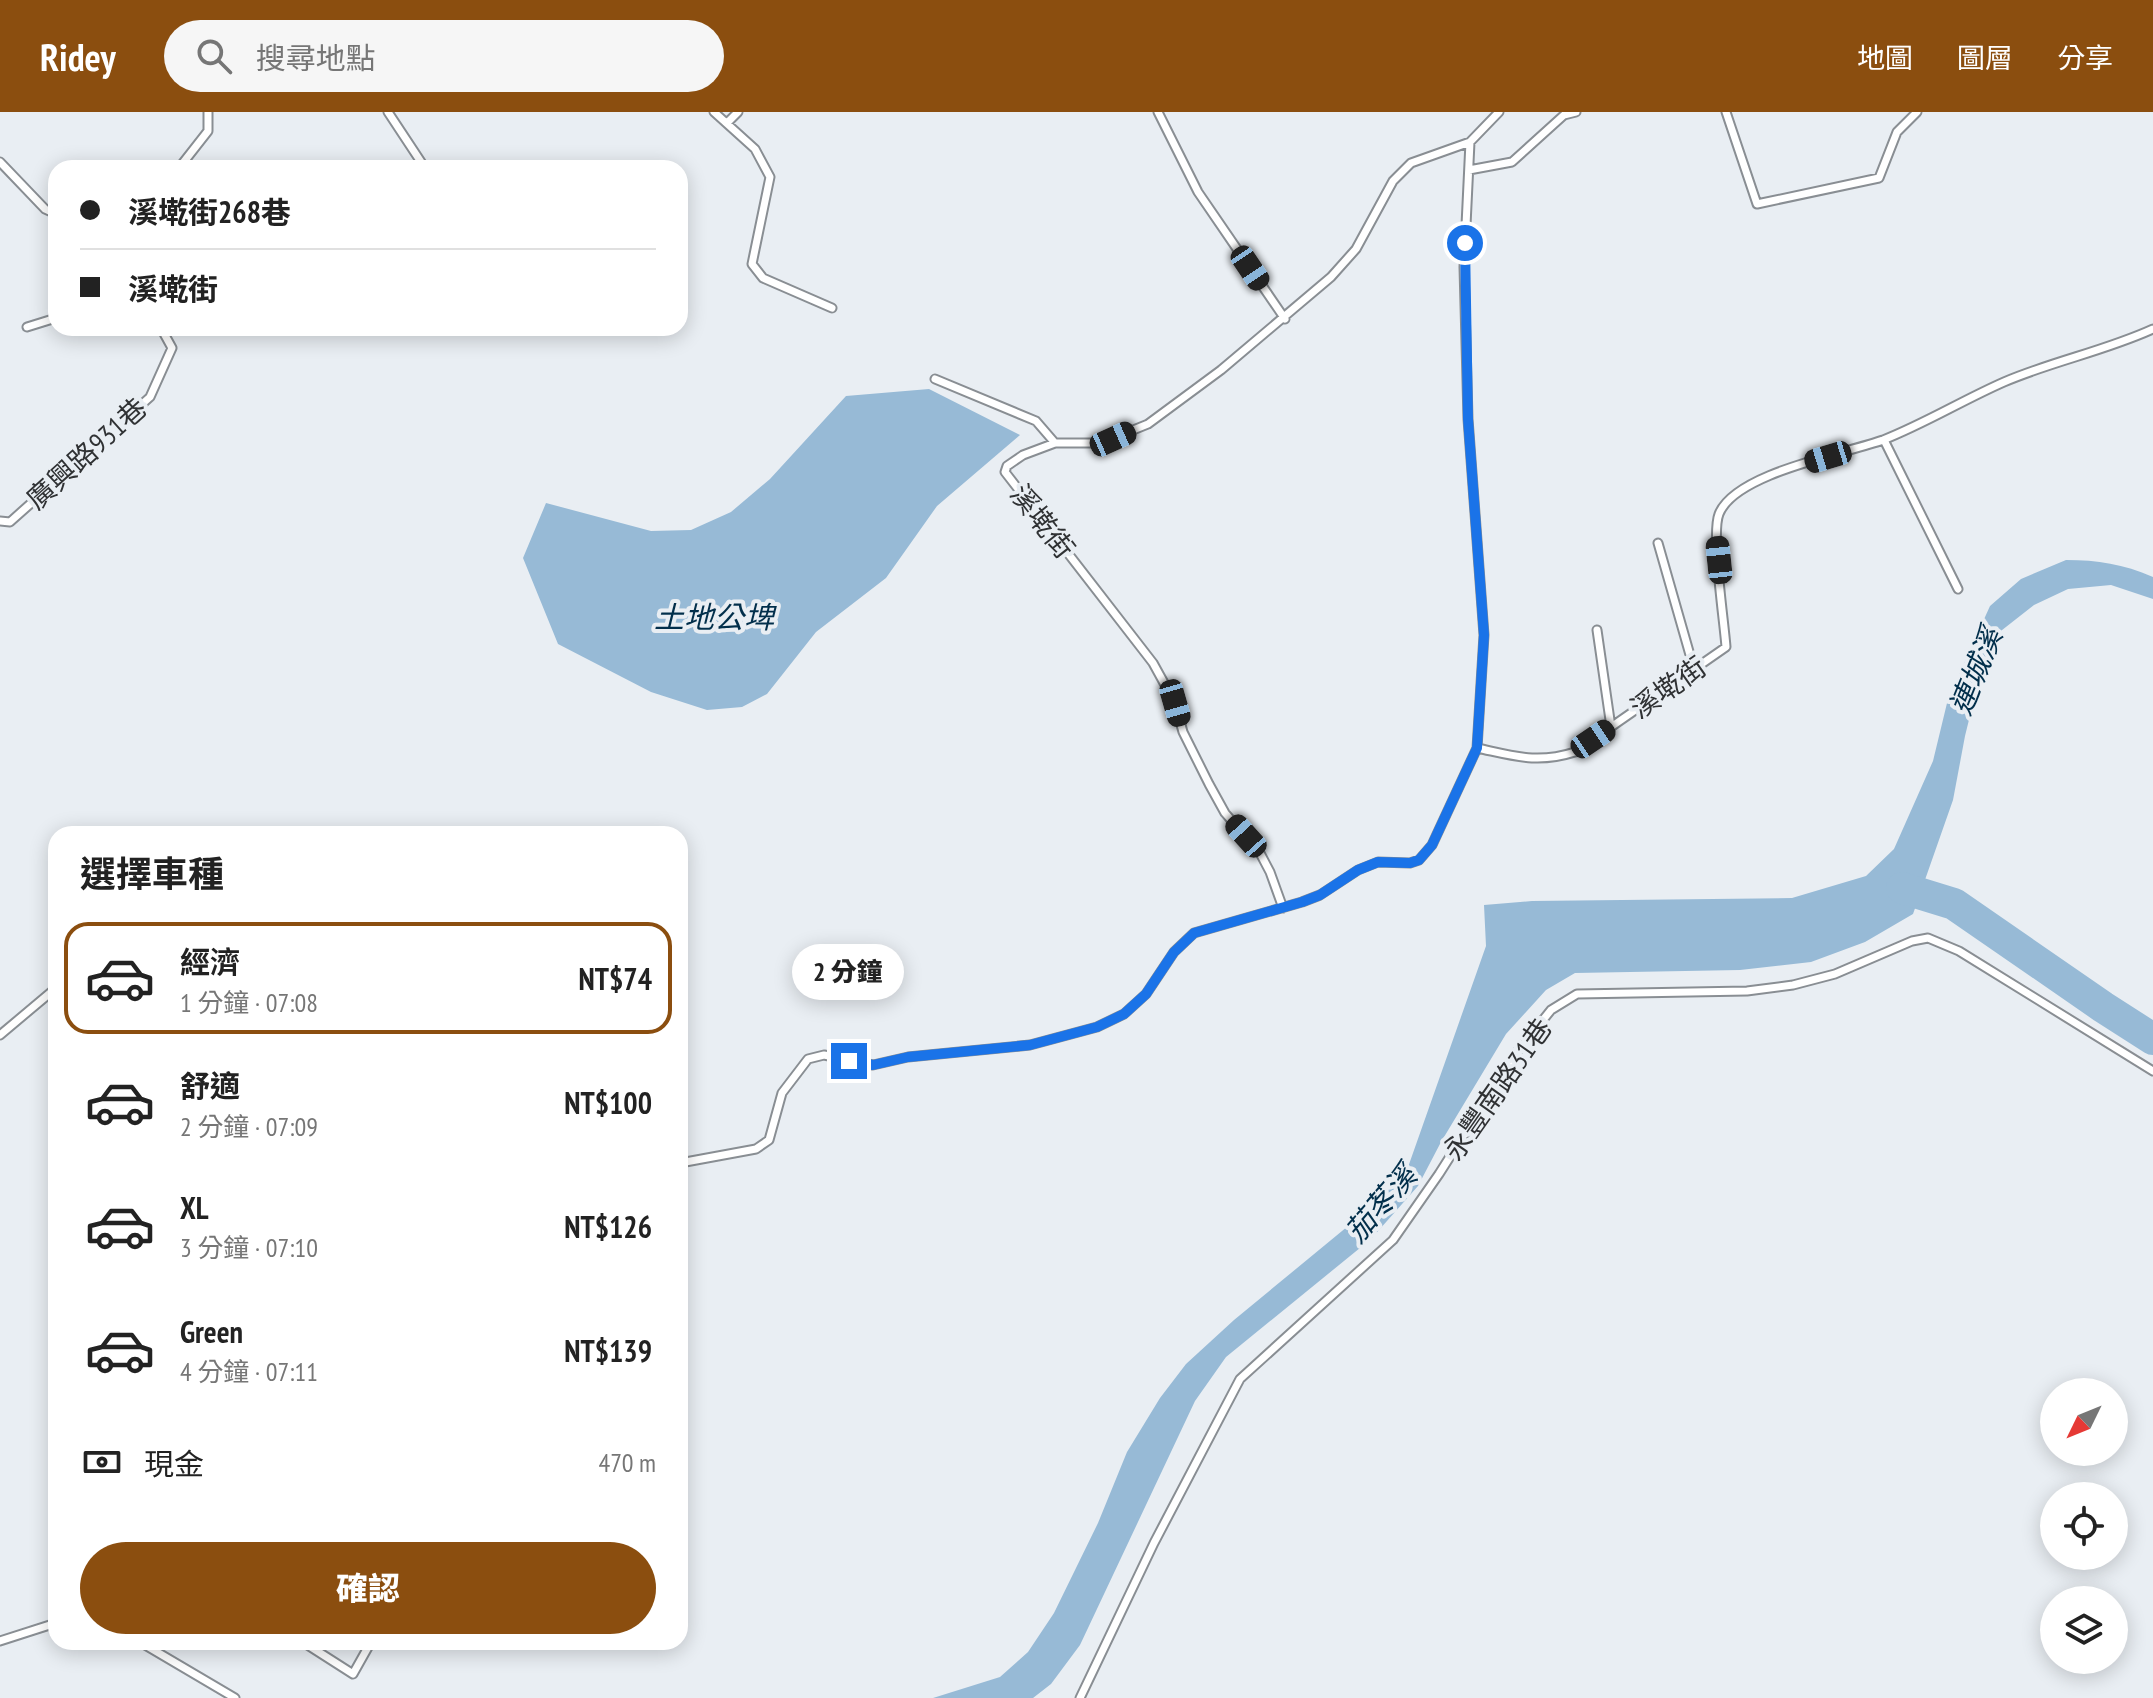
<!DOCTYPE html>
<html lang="zh-TW">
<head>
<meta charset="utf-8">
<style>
  :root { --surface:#fff; --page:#f6f6f6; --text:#222; --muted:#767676; --line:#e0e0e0; --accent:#8b4e0f }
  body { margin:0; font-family:"PT Sans Narrow","Noto Sans TC",sans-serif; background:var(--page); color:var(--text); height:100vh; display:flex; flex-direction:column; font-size:30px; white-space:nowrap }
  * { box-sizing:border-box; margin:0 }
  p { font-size:26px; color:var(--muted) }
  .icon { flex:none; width:44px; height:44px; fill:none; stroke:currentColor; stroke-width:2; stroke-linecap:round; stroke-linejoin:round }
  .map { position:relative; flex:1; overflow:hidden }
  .drawer { position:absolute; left:48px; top:714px; width:640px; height:824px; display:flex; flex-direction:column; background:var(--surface); border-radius:24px; box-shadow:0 4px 20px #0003 }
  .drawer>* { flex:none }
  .top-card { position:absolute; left:48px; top:48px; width:640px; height:176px; border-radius:24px; box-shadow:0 4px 20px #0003; display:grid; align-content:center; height:176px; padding:0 32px; background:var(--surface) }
  .needle { width:52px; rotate:227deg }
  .tools { position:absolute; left:2040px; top:1266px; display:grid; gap:16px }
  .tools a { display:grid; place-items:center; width:88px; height:88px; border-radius:50%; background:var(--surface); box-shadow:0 4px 20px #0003; font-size:40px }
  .end { position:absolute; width:36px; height:36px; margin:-18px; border:10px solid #1a73e8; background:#fff; box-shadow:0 0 0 4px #fff }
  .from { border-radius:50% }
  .bubble { position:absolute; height:56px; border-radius:28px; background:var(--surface); box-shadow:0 4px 20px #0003; font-size:26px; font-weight:800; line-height:56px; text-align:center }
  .car { position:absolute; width:24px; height:48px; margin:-24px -12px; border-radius:10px; box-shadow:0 0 6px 2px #0007; background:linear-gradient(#222 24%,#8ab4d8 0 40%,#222 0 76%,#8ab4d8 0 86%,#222 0) }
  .top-card b { display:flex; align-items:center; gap:28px; height:76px; font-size:30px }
  .top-card b+b { border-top:2px solid var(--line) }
  .top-card i { width:20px; height:20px; background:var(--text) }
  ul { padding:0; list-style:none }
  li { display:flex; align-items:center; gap:24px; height:112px; margin:0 16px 12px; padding:0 16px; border:4px solid transparent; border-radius:24px }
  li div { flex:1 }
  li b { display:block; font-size:30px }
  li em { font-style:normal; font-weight:800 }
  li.active { border-color:var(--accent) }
  li>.icon { width:72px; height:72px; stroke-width:1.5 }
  h2 { padding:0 32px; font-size:36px; line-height:96px }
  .pay { display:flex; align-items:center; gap:20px; height:88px; padding:0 32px; font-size:30px }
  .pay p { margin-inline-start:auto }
  .button { display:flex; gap:16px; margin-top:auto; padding:16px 32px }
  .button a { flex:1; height:92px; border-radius:48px; background:var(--accent); color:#fff; font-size:32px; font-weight:800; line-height:92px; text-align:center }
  header { display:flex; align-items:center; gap:48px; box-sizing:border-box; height:112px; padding:0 40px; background:var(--accent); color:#fff }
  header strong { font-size:38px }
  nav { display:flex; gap:44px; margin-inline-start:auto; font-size:28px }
  .search { width:560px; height:72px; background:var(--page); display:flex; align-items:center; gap:20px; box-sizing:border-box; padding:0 28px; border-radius:44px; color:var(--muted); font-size:30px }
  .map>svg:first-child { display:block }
  .water { fill:#97bad6 }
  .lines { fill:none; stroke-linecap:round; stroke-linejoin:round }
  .river { stroke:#97bad6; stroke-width:32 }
  .service-casing { stroke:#898e93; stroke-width:11 }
  .service { stroke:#fff; stroke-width:7 }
  .route { stroke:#1a73e8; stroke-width:10 }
  .labels { text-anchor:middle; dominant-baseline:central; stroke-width:8; stroke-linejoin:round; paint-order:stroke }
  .street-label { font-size:28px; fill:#303234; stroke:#e9eef3 }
  .water-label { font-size:30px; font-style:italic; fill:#022f4b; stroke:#e9eef3 }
</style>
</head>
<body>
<header>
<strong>Ridey</strong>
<div class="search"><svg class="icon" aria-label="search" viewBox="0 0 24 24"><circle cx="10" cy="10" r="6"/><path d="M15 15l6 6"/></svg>搜尋地點</div>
<nav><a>地圖</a><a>圖層</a><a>分享</a></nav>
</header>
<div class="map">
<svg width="2153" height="1586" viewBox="0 0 2153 1586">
  <rect width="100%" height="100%" fill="#e9eef3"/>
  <path class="water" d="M929 277 1020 323 937 394 886 466 816 520 767 582 742 595 707 598 651 580 558 532 523 446 546 391 651 419 691 418 731 400 770 367 846 284Z
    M2066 448C2098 448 2123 452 2153 465V487L2111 473 2068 477 2034 493 1997 522 1981 559 1965 624 1953 688 1913 802 1865 830 1811 850 1740 858 1575 861 1546 878 1506 922 1441 1030 1418 1074 1371 1127 1226 1245 1195 1289 1080 1533 1051 1572 1033 1586H933L1000 1565 1028 1540 1054 1501 1098 1411 1127 1340 1160 1286 1186 1252 1234 1208 1376 1091 1407 1058 1486 834 1484 793 1532 789 1792 786 1866 764 1894 737 1933 649 1948 587 1990 494 2021 467Z"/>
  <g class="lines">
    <path class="river" d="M1902 776 1954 792 2103 895 2153 927"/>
    <defs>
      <path id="service" d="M388 0 425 56
        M714 0 755 37 770 65 752 152 763 166 832 196
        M1158 0 1198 80 1285 207
        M1726 0 1757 92 1879 66 1897 20 1917 0
        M727 11 738 0
        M0 50 45 97 56 102
        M179 56 208 19V0
        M1469 58 1512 50 1564 3 1576 0
        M27 215 56 206
        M935 267 1036 309 1055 331
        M1884 328 1958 477
        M0 409 10 410 150 285 172 236 161 216
        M1658 431 1694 557
        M1597 518 1611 615
        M1477 636C1515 644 1537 652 1575 640L1726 535C1724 508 1711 422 1719 402 1735 361 1844 342 1883 328 1924 312 1963 288 2004 270 2053 249 2105 239 2153 217
        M1283 796 1270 760 1260 741 1225 701 1209 672 1183 620 1175 591 1153 551 1005 360 1007 354 1023 343 1055 331H1101L1148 312 1221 258 1331 165 1356 137 1393 69 1411 51 1470 30 1499 0
        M0 923 56 876
        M680 1051 756 1037 769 1028 782 981 808 947 824 943 873 953 908 945 1030 933 1097 915 1124 902 1146 882 1174 840 1194 821 1302 790 1320 783 1358 758 1378 750 1410 751 1419 748 1432 733 1477 636 1484 523 1468 307 1464 155 1470 30
        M0 1529 56 1511
        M140 1530 235 1586
        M303 1530 353 1562 371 1530
        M1080 1586 1154 1431 1240 1267 1393 1128 1439 1062 1514 944 1551 898 1577 882 1747 879 1793 873 1835 862 1912 829 1928 826 1959 839 2153 959"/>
    </defs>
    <use href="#service" class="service-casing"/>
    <use href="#service" class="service"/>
  </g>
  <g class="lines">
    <path class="route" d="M849 949 873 953 908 945 1030 933 1097 915 1124 902 1146 882 1174 840 1194 821 1302 790 1320 783 1358 758 1378 750 1410 751 1419 748 1432 733 1477 636 1484 523 1468 307 1465 131"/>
  </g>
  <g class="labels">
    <g class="street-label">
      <text transform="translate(86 341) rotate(-42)">廣興路931巷</text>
      <text transform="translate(1043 409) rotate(52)">溪墘街</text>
      <text transform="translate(1668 575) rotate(-35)">溪墘街</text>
      <text transform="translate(1497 977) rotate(-55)">永豐南路31巷</text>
    </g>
    <g class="water-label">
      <text x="714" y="504">土地公埤</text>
      <text transform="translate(1975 559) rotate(-68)">連城溪</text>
      <text transform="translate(1380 1091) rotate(-49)">茄苳溪</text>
    </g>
  </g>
</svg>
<div class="tools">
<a><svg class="needle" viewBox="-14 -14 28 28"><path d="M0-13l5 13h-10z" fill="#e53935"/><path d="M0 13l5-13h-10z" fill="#767676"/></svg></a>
<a><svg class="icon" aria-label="locate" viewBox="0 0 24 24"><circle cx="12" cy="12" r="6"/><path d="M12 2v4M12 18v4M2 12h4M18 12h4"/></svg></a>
<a><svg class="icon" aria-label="layers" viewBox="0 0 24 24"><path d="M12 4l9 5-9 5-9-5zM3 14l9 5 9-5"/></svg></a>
</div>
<i class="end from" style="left:1465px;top:131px"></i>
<i class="end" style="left:849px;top:949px"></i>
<div class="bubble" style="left:792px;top:832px;width:112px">2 分鐘</div>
<i class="car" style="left:1250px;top:156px;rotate:146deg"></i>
<i class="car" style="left:1113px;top:327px;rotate:66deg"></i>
<i class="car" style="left:1828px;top:345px;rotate:253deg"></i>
<i class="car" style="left:1719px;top:448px;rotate:354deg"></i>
<i class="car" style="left:1175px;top:591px;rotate:164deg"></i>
<i class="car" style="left:1593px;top:627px;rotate:56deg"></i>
<i class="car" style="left:1246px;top:724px;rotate:318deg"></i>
<div class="top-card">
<b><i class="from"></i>溪墘街268巷</b>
<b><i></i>溪墘街</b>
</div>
<section class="drawer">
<h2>選擇車種</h2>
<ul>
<li class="active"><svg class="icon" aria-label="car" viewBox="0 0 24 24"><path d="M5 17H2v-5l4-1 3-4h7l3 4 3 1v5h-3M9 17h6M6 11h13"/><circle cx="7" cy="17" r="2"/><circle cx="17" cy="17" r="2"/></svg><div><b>經濟</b><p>1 分鐘 · 07:08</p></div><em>NT$74</em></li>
<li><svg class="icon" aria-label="car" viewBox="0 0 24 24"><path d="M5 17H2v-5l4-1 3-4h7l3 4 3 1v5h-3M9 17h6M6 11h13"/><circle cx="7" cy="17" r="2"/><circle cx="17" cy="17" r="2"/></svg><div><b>舒適</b><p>2 分鐘 · 07:09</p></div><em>NT$100</em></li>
<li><svg class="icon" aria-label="car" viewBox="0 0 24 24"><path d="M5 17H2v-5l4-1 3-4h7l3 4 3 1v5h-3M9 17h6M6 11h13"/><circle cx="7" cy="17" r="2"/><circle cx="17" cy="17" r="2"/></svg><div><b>XL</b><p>3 分鐘 · 07:10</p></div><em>NT$126</em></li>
<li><svg class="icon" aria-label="car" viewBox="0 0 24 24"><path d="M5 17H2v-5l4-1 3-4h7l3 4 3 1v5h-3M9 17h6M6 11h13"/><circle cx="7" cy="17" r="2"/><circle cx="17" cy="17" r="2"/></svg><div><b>Green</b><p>4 分鐘 · 07:11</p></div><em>NT$139</em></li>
</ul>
<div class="pay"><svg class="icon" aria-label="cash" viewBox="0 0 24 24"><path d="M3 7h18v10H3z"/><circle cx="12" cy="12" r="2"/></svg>現金<p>470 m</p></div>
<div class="button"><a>確認</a></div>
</section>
</div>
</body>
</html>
